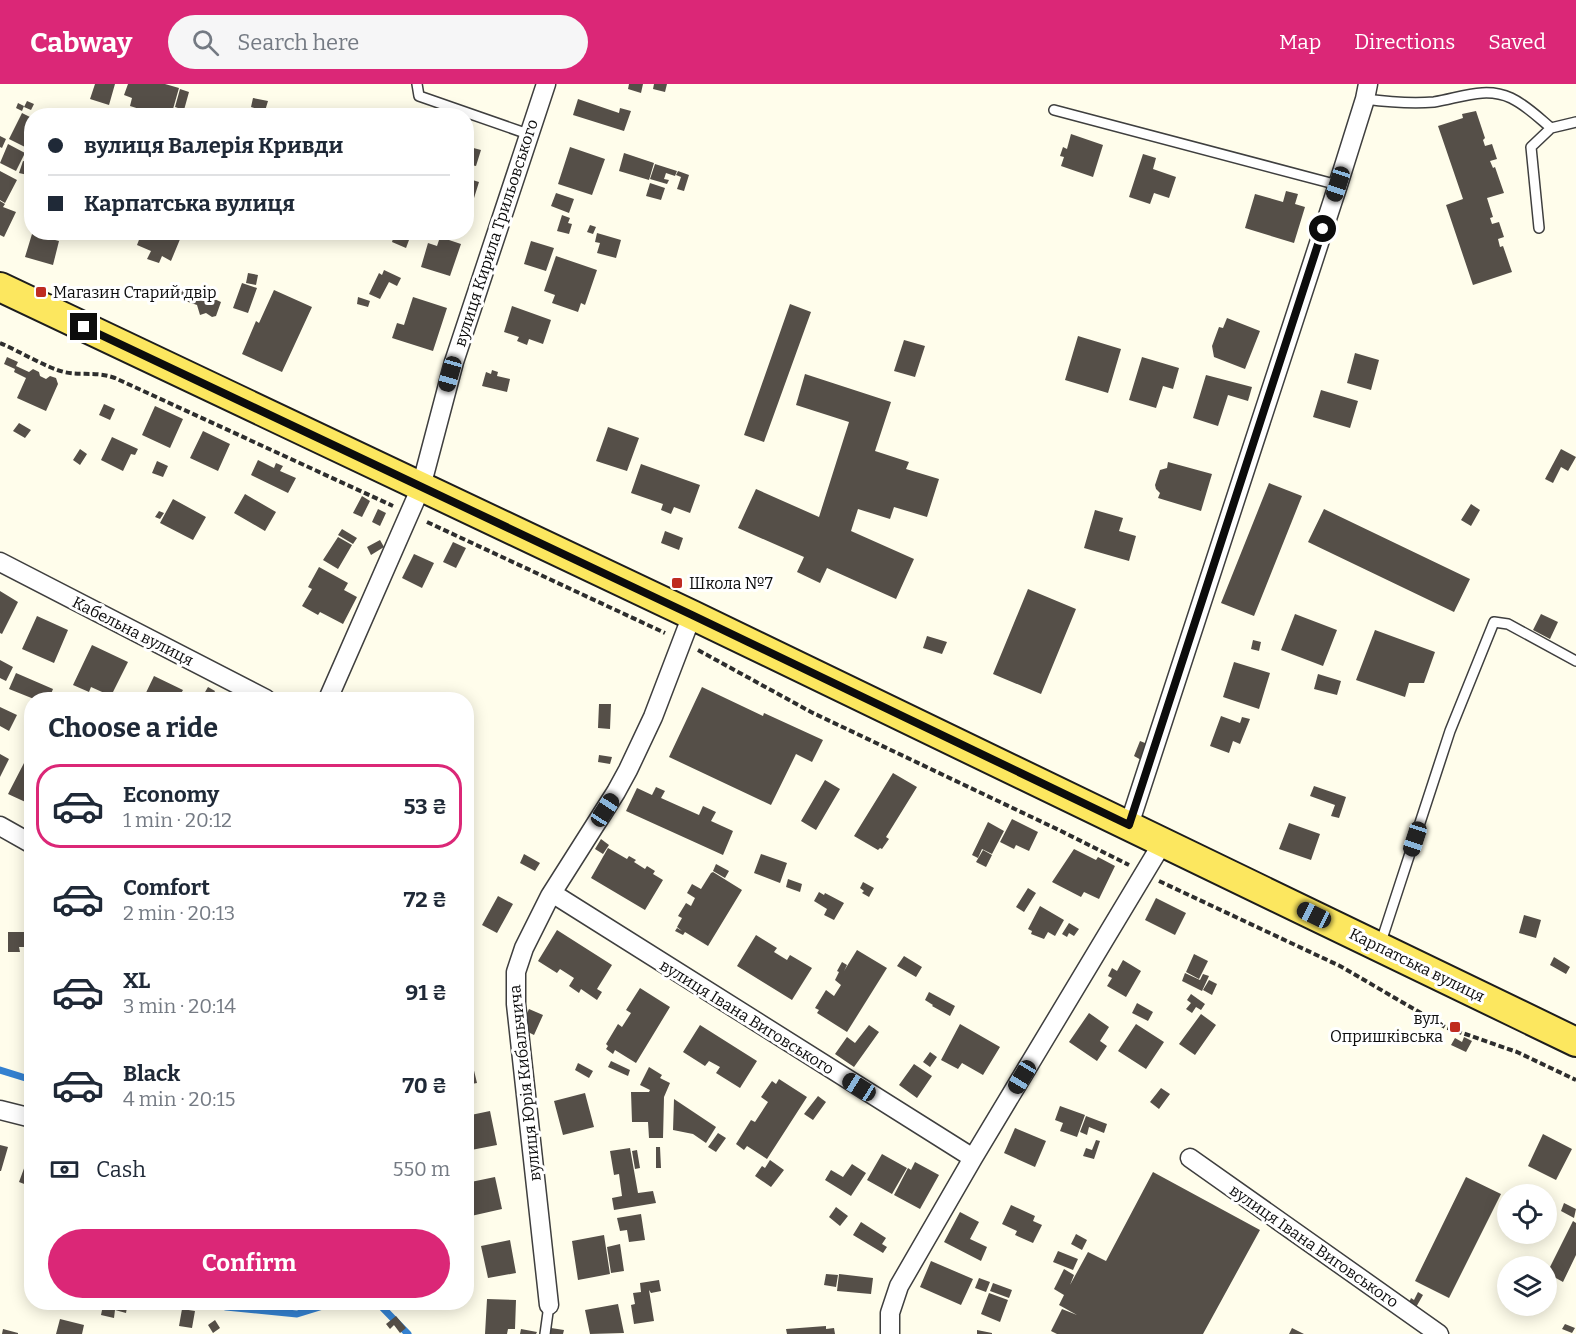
<!DOCTYPE html>
<html lang="en">
<head>
<meta charset="utf-8">
<style>
  :root { --surface:#fff; --page:#f6f6f7; --text:#1f2937; --muted:#747a83; --line:#e0e1e3; --accent:#db2777 }
  body { margin:0; font-family:Bitter,serif; background:var(--page); color:var(--text); height:100vh; display:flex; flex-direction:column; font-size:22px; white-space:nowrap }
  * { box-sizing:border-box; margin:0 }
  p { font-size:20px; color:var(--muted) }
  .icon { flex:none; width:33px; height:33px; fill:none; stroke:currentColor; stroke-width:2; stroke-linecap:round; stroke-linejoin:round }
  .map { position:relative; flex:1; overflow:hidden }
  .drawer { position:absolute; left:24px; top:608px; width:450px; height:618px; display:flex; flex-direction:column; background:var(--surface); border-radius:24px; box-shadow:0 3px 15px #0003 }
  .drawer>* { flex:none }
  .guide { position:absolute; left:24px; top:24px; width:450px; height:132px; border-radius:24px; box-shadow:0 3px 15px #0003; display:grid; align-content:center; height:132px; padding:0 24px; background:var(--surface) }
  .controls { position:absolute; left:1497px; top:1100px; display:grid; gap:12px }
  .controls a { display:grid; place-items:center; width:60px; height:60px; border-radius:50%; background:var(--surface); box-shadow:0 3px 15px #0003; font-size:30px }
  .end { position:absolute; width:27px; height:27px; margin:-14px; border:8px solid #0c0c0c; background:#fff; box-shadow:0 0 0 3px #fff }
  .from { border-radius:50% }
  .car { position:absolute; width:18px; height:36px; margin:-18px -9px; border-radius:8px; box-shadow:0 0 4px 2px #0007; background:linear-gradient(#222 24%,#8ab4d8 0 40%,#222 0 76%,#8ab4d8 0 86%,#222 0) }
  .guide b { display:flex; align-items:center; gap:21px; height:57px; font-size:22px }
  .guide b+b { border-top:2px solid var(--line) }
  .guide i { width:15px; height:15px; background:var(--text) }
  ul { padding:0; list-style:none }
  li { display:flex; align-items:center; gap:18px; height:84px; margin:0 12px 9px; padding:0 12px; border:3px solid transparent; border-radius:24px }
  li div { flex:1 }
  li b { display:block; font-size:22px }
  li em { font-style:normal; font-weight:700 }
  li.current { border-color:var(--accent) }
  li>.icon { width:54px; height:54px; stroke-width:1.5 }
  h2 { padding:0 24px; font-size:27px; line-height:72px }
  .pay { display:flex; align-items:center; gap:15px; height:66px; padding:0 24px; font-size:22px }
  .pay p { margin-inline-start:auto }
  .action { display:flex; gap:12px; margin-top:auto; padding:12px 24px }
  .action a { flex:1; height:69px; border-radius:36px; background:var(--accent); color:#fff; font-size:24px; font-weight:700; line-height:69px; text-align:center }
  header { display:flex; align-items:center; gap:36px; box-sizing:border-box; height:84px; padding:0 30px; background:var(--accent); color:#fff }
  header strong { font-size:28px }
  nav { display:flex; gap:33px; margin-inline-start:auto; font-size:21px }
  .search { width:420px; height:54px; background:var(--page); display:flex; align-items:center; gap:15px; box-sizing:border-box; padding:0 21px; border-radius:33px; color:var(--muted); font-size:22px }
  .map>svg:first-child { display:block }
  .lines { fill:none; stroke-linecap:round; stroke-linejoin:round }
  .stream { stroke:#3481d0; stroke-width:7 }
  .building { fill:#554f48 }
  .lane-casing { stroke:#3f3f3f; stroke-width:12 }
  .street-casing { stroke:#3f3f3f; stroke-width:21 }
  .primary-casing { stroke:#1d1d1d; stroke-width:32 }
  .path { stroke:#2e2e2e; stroke-width:4; stroke-dasharray:6 3; stroke-linecap:butt }
  .lane { stroke:#fff; stroke-width:9 }
  .street { stroke:#fff; stroke-width:18 }
  .primary { stroke:#fce75f; stroke-width:28 }
  .route { stroke:#0c0c0c; stroke-width:8 }
  .poi-dot { fill:#bf2b21; stroke:#fff; stroke-width:2 }
  .labels { text-anchor:middle; dominant-baseline:central; stroke-width:6; stroke-linejoin:round; paint-order:stroke }
  .street-label { font-size:16px; fill:#0c0c0c; stroke:#fff }
  .poi-label { font-size:16px; fill:#0c0c0c; stroke:#fff; text-anchor:start }
</style>
</head>
<body>
<header>
<strong>Cabway</strong>
<div class="search"><svg class="icon" aria-label="search" viewBox="0 0 24 24"><circle cx="10" cy="10" r="6"/><path d="M15 15l6 6"/></svg>Search here</div>
<nav><a>Map</a><a>Directions</a><a>Saved</a></nav>
</header>
<div class="map">
<svg width="1576" height="1250" viewBox="0 0 1576 1250">
  <rect width="100%" height="100%" fill="#fffdeb"/>
  <g class="lines">
    <path class="stream" d="M0 986 32 996
      M222 1218 226 1223 297 1230 336 1218
      M377 1218 408 1250"/>
  </g>
  <path class="building" d="M95 0H115L109 21 90 15Z
    M128 0H165L179 4 171 32H162L130 22 132 14 124 11Z
    M629 0H643L641 9 628 5Z
    M654 0H667L665 8 653 5Z
    M180 5 189 8 184 26 175 23Z
    M253 14 268 17 265 27 251 23Z
    M578 15 619 29 620 24 631 27 624 47 573 31Z
    M27 17 34 20 31 26 24 23Z
    M18 19 24 22 22 27 16 24Z
    M248 27 262 30V32H247Z
    M1476 27 1485 54 1483 56 1485 62 1492 60 1497 75 1490 77 1493 84 1495 83 1504 109 1487 114 1493 133 1490 134 1492 140 1499 138 1504 153 1498 155 1500 163 1503 162 1512 188 1473 201 1446 121 1463 115 1438 42 1463 34 1462 30Z
    M22 29 32 34V59L29 65 9 55Z
    M1071 50 1103 61 1093 93 1061 82 1064 73 1060 72 1063 63 1067 65Z
    M0 52 6 55 2 64 0 63Z
    M8 60 25 69 16 87 0 79Z
    M466 62 481 66 476 82 466 80Z
    M570 63 605 75 592 111 558 100Z
    M624 69 654 79 649 96 619 87Z
    M1143 70 1156 74 1153 85 1176 93 1169 114 1154 109 1150 120 1129 113Z
    M23 77 32 79V92L19 89Z
    M655 80 677 87 675 92 666 89 664 95 669 96 667 100 650 95Z
    M0 87 17 96 5 119 0 116Z
    M678 87 689 91 684 107 677 105 681 93 676 91Z
    M466 94 479 98 470 127 466 126Z
    M650 99 665 104 661 116 646 112Z
    M1286 107 1298 110 1295 120 1305 123 1294 159 1245 144 1255 110 1283 118Z
    M556 109 574 115 569 129 551 122Z
    M0 117 5 120 3 123 16 128 4 153 0 151Z
    M562 131 570 134 568 139 572 140 569 150 557 147Z
    M590 141 596 143 593 150 587 148Z
    M142 148H183L171 177 162 172 159 179 147 175 151 167 137 161Z
    M395 148H412L406 164 392 158Z
    M597 149 621 156 616 174 597 169 600 159 595 158Z
    M32 150 59 157 53 181 25 173Z
    M440 153 461 160 450 192 421 183 428 159 437 162Z
    M531 157 554 164 546 187 524 180Z
    M556 172 597 186 585 221 581 219 578 228 552 219 555 211 544 207Z
    M384 186 401 194 397 202 389 198 380 215 369 210 379 189 382 191Z
    M248 189 258 191 256 201 246 199Z
    M242 199 257 204 248 229 233 224Z
    M188 203 221 218 216 232 212 233 206 229 200 231 197 221 174 213 178 204 186 207Z
    M274 206 312 223 282 288 242 270 256 237 259 239Z
    M358 213 370 217 368 223 357 220Z
    M413 213 447 224 433 267 392 254 397 239 404 241Z
    M790 220 811 228 764 358 744 351Z
    M512 222 551 236 543 260 529 255 527 261 517 257 519 253 504 248Z
    M1227 234 1260 247 1245 285 1214 273 1212 262 1219 243 1223 244Z
    M1078 252 1121 265 1108 309 1065 296Z
    M904 256 925 262 915 293 894 287Z
    M1355 269 1379 276 1371 306 1347 299Z
    M7 273 18 278 16 282 29 288 33 285 39 288 40 292 46 295 50 292 56 294 58 300 46 327 17 314 26 294 14 288 15 285 4 280Z
    M1142 273 1179 284 1173 305 1163 302 1156 324 1129 316Z
    M492 286 498 288 497 292 510 295 507 308 482 302 486 288 491 290Z
    M805 290 891 318 875 367 909 378 906 385 939 395 927 433 894 423 890 435 858 425 851 447 914 475 896 515 827 484 820 499 797 488 804 473 738 444 756 405 819 433 849 338 796 321Z
    M1206 291 1252 303 1248 317 1228 311 1218 342 1193 334Z
    M1321 306 1358 317 1350 344 1313 333Z
    M104 320 115 325 110 336 99 331Z
    M155 322 183 335 170 364 142 351Z
    M19 339 31 346 25 354 13 347Z
    M608 343 639 354 627 387 596 377Z
    M203 347 230 360 218 387 190 374Z
    M112 353 138 365 135 371 131 370 123 387 101 376Z
    M80 365 87 370 80 381 73 376Z
    M1561 365 1576 373 1568 387 1561 383 1553 399 1545 395Z
    M258 376 274 384 276 379 283 382 280 387 296 394 288 409 251 391Z
    M157 377 168 382 163 393 152 389Z
    M1168 378 1212 390 1201 427 1158 414 1160 409 1156 405 1155 401 1160 386 1167 384Z
    M641 380 700 401 690 429 674 423 671 430 661 426 663 420 631 409Z
    M1269 399 1302 412 1254 532 1221 519Z
    M245 410 276 428 265 447 234 429Z
    M362 412 370 417 362 433 353 429Z
    M173 415 206 433 193 456 160 439Z
    M1471 420 1480 426 1471 442 1461 436Z
    M378 425 386 429 380 442 372 438Z
    M1324 425 1470 495 1454 528 1308 458Z
    M1095 426 1123 434 1119 447 1136 452 1129 477 1084 464Z
    M159 427 164 429 160 435 155 433Z
    M342 445 357 454 353 460 338 451Z
    M665 447 683 454 679 466 661 459Z
    M338 453 352 461 338 485 323 476Z
    M380 456 384 463 371 471 367 463Z
    M453 458 466 464 456 484 443 478Z
    M414 470 434 479 422 504 402 494Z
    M319 483 348 499 344 506 357 513 343 540 320 528 318 531 302 522 312 505 308 503Z
    M1028 505 1076 525 1041 610 993 590Z
    M0 507 18 518 2 550 0 549Z
    M1295 530 1337 546 1323 582 1281 566Z
    M1541 530 1558 538 1550 555 1533 546Z
    M37 532 68 546 54 579 22 565Z
    M1375 546 1435 568 1424 599H1409L1405 613 1356 596Z
    M927 552 947 558 942 570 923 564Z
    M1253 556 1261 558 1259 567 1251 565Z
    M92 561 128 578 111 612 91 603 89 608 73 601Z
    M0 576 13 583 6 597 0 594Z
    M1234 578 1270 589 1259 625 1223 613Z
    M16 589 53 605 49 615H34L9 605Z
    M1318 590 1341 597 1337 611 1314 605Z
    M154 592 183 606 178 615H143Z
    M208 603 215 607 211 615H201Z
    M702 603 763 632 764 629 823 656 812 678 796 670 771 721 669 673Z
    M599 620H611L610 645 598 644Z
    M0 623 17 631 9 647 0 642Z
    M1221 632 1240 639 1242 633 1250 635 1240 660 1233 657 1229 669 1210 662Z
    M1140 657 1150 661 1143 677 1134 672Z
    M0 670 9 675 0 693Z
    M599 671 612 673 610 680 598 678Z
    M24 679 32 683V721L8 710Z
    M893 689 917 703 886 753 889 755 882 765 880 764 878 766 854 752Z
    M825 696 840 705 816 746 801 737Z
    M1314 702 1346 713 1339 734 1331 732 1335 721 1310 712Z
    M656 703 665 707 661 714 699 731 703 722 716 728 711 737 733 747 723 771 626 727 637 704 652 711Z
    M1012 735 1038 748 1029 767 1016 761 1014 765 1000 758Z
    M988 738 1004 747 992 770 982 765 978 774 972 771Z
    M1289 739 1320 750 1311 776 1279 765Z
    M601 755 609 761 603 770 595 765Z
    M608 764 627 775 629 772 636 776 634 778 645 785 647 782 655 787 653 790 663 796 645 826 591 794Z
    M1074 765 1096 776 1098 773 1115 782 1099 815 1084 808 1081 813 1052 798Z
    M983 766 992 771 986 783 976 778Z
    M524 770 540 779 535 787 520 779Z
    M761 770 787 779 780 799 754 789Z
    M716 780 729 787 725 794 713 787Z
    M713 788 742 806 708 862 685 848 683 851 675 847 677 844 682 847 677 843 682 834 678 832 686 819 691 822 695 814 687 809 692 800 701 805 711 789Z
    M788 795 802 800 800 808 786 803Z
    M863 798 874 804 869 813 862 809 864 807 860 804Z
    M1028 804 1036 809 1024 828 1016 823Z
    M819 808 824 811 825 809 844 819 834 836 824 831 827 825 814 817Z
    M498 812 513 820 497 849 482 841Z
    M1156 814 1186 829 1175 851 1145 836Z
    M1040 822 1064 836 1055 852 1048 848 1044 855 1031 850 1032 847 1028 845Z
    M1524 831 1541 836 1536 854 1519 849Z
    M1069 839 1079 845 1074 852 1069 849 1067 853 1062 850Z
    M557 846 612 881 597 905 602 908 597 916 581 905 579 909 569 902 574 894 560 885 557 889 538 877Z
    M8 848H32V863H19L20 868H8Z
    M756 851 777 864 774 868 787 876 790 871 812 884 792 916 737 882Z
    M857 866 887 884 847 948 817 929 819 926 815 924 826 906 834 912 841 901 835 896 839 888 837 887 842 878 847 881 844 887Z
    M1194 870 1208 877 1199 895 1186 888Z
    M904 872 922 883 916 893 897 882Z
    M1554 873 1570 883 1566 890 1550 881Z
    M1123 876 1141 887 1126 913 1107 902 1112 894 1108 892 1112 884 1117 887Z
    M1185 889 1200 896 1203 890 1209 892 1202 907 1182 897Z
    M1209 896 1217 900 1212 911 1203 906Z
    M640 904 670 923 636 979 615 966 613 970 606 965 608 962 606 960 618 940 622 943 631 929 626 926Z
    M929 908 955 922 950 932 932 922 933 921 925 916Z
    M1191 910 1205 920 1201 926 1196 923 1192 929 1186 925 1191 919 1187 916Z
    M1137 919 1153 928 1148 937 1132 929Z
    M529 925 543 931 534 951 524 946 523 937Z
    M1089 929 1109 943 1100 957 1107 962 1097 977 1069 958Z
    M1201 930 1216 941 1195 971 1179 960Z
    M960 940 1000 963 983 991 962 979 958 985 941 976Z
    M1136 940 1164 958 1146 985 1118 967Z
    M700 941 757 977 740 1004 716 989 720 983 709 977 705 982 683 968Z
    M869 941 879 948 854 983 835 970 847 953 855 959Z
    M1464 953 1472 957 1466 968 1451 961 1455 954 1462 958Z
    M930 968 937 973 930 983 923 978Z
    M471 974 477 999 466 1001V975Z
    M611 977 630 986 628 992 608 983Z
    M578 979 593 987 589 994 575 986Z
    M914 980 932 992 917 1014 899 1001Z
    M649 983 662 991 660 994 670 999 664 1013 663 1054H649L648 1038H632L631 1008H649L650 1006 640 1001Z
    M779 995 807 1013 767 1075 747 1062 744 1066 736 1060 751 1036 755 1038 768 1018 761 1013 772 997 776 1000Z
    M1161 1004 1170 1010 1159 1025 1150 1018Z
    M585 1009 594 1043 563 1051 554 1017Z
    M818 1012 826 1018 813 1036 804 1030Z
    M674 1015 716 1043 706 1059 693 1050 673 1046Z
    M1060 1022 1085 1031 1077 1053 1060 1047 1063 1039 1055 1036Z
    M490 1027 497 1061 466 1067V1032Z
    M1086 1032 1107 1040 1104 1049 1089 1043 1087 1051 1080 1048Z
    M1015 1044 1046 1057 1035 1083 1004 1069Z
    M718 1049 726 1054 716 1068 708 1063Z
    M1543 1050 1572 1065 1556 1096 1528 1082Z
    M1096 1056 1100 1057 1094 1075 1083 1072 1086 1064 1092 1066Z
    M0 1061 8 1063 1 1087H0Z
    M656 1063H660L661 1084H656Z
    M630 1064 638 1109 653 1107 656 1119 614 1126 612 1114 622 1112 619 1090 614 1091 610 1067Z
    M637 1066 640 1084 635 1085 632 1067Z
    M30 1068 32 1069V1103L19 1098Z
    M882 1070 907 1084 892 1110 867 1096Z
    M770 1076 784 1086 771 1103 755 1092 762 1082 765 1084Z
    M915 1078 939 1091 920 1125 894 1111 908 1084 911 1086Z
    M852 1080 866 1089 851 1112 825 1096 831 1086 843 1093Z
    M1153 1088 1260 1146 1203 1250H1057L1051 1247 1062 1225 1077 1231 1059 1221 1064 1211 1054 1205 1064 1185 1074 1191 1070 1201 1088 1168 1106 1177Z
    M495 1093 502 1125 471 1132 466 1099Z
    M1466 1093 1501 1110 1449 1214 1415 1197Z
    M1515 1105 1525 1110H1512Z
    M1564 1119 1576 1125 1574 1134 1561 1127Z
    M1011 1121 1035 1132 1033 1137 1042 1141 1033 1159 1015 1151 1017 1147 1002 1140Z
    M836 1123 848 1132 840 1142 829 1133Z
    M960 1128 979 1138 970 1155 987 1163 981 1177 944 1158Z
    M641 1130 645 1156 629 1158 627 1146 620 1147 617 1134Z
    M1573 1137 1576 1139V1171L1563 1198 1547 1189Z
    M861 1138 886 1154 882 1160 887 1163 883 1169 853 1151Z
    M1076 1150 1087 1156 1082 1166 1071 1160Z
    M604 1151 610 1190 578 1196 572 1157Z
    M510 1156 516 1189 488 1194 481 1162Z
    M620 1160 624 1187 611 1189 607 1163Z
    M1058 1167 1078 1175 1073 1186 1053 1178Z
    M931 1177 973 1195 961 1221 920 1203Z
    M826 1190 838 1191 836 1203 824 1201Z
    M839 1190 873 1194 871 1210 837 1207Z
    M979 1194 990 1198 986 1208 975 1204Z
    M659 1196 661 1207 651 1209 649 1206 654 1237 634 1240 631 1221 635 1220 633 1209 641 1208 640 1199Z
    M993 1199 1012 1206 1009 1214 990 1207Z
    M1418 1208 1423 1211 1415 1225 1408 1221 1411 1214 1414 1216Z
    M989 1209 1008 1216 1000 1238 981 1230Z
    M487 1215 516 1216 515 1245H508L507 1250H485Z
    M96 1218H128L126 1229 115 1226 114 1234 101 1231 102 1226 95 1225Z
    M618 1220 624 1249 590 1250 585 1226Z
    M182 1225 195 1227 192 1244 179 1242Z
    M396 1232 406 1244 400 1249 394 1241 390 1245 386 1240Z
    M60 1235 84 1241 82 1250H56Z
    M215 1236 220 1244 213 1249 208 1241Z
    M1565 1240 1575 1244 1572 1249 1562 1245Z
    M826 1242V1245L834 1244 835 1250H787L786 1245Z
    M551 1244 564 1246 563 1250H550Z
    M1292 1244 1304 1250H1289Z
    M3 1245 18 1249V1250H2Z
    M521 1245 537 1248 536 1250H520Z
    M977 1246 992 1249V1250H977Z"/>
  <g class="lines">
    <defs>
      <path id="lane" d="M417 0 419 12 528 50
        M1365 15C1388 18 1411 20 1434 18 1460 14 1485 2 1511 14 1526 21 1539 34 1551 44
        M1054 26 1338 101
        M1539 144 1531 63 1551 44 1576 38
        M1380 861 1450 647 1494 538 1508 540 1576 577
        M545 1250 549 1221"/>
      <path id="street" d="M0 478 266 615
        M328 615 421 403 454 278 546 0
        M1129 741 1338 101 1365 15 1368 0
        M0 742 32 760
        M552 809 973 1074
        M0 1026 32 1034
        M1190 1074 1439 1250
        M549 1221 516 920V888L524 864 550 812 616 708 628 686 653 633 692 531
        M890 1250V1229L899 1202 973 1074 1163 758"/>
      <path id="primary" d="M0 203 692 531 1576 958"/>
    </defs>
    <use href="#lane" class="lane-casing"/>
    <use href="#street" class="street-casing"/>
    <use href="#primary" class="primary-casing"/>
    <path class="path" d="M0 259C19 267 45 283 64 288 82 292 95 287 115 294L393 422
      M427 438 665 549
      M698 566 811 628 1061 747 1129 781
      M1159 797 1340 882 1445 943 1517 968 1576 996"/>
    <use href="#lane" class="lane"/>
    <use href="#street" class="street"/>
    <use href="#primary" class="primary"/>
  </g>
  <g class="lines">
    <path class="route" d="M84 243 692 531 1129 741 1323 145"/>
  </g>
  <g class="poi-dot">
    <rect x="35" y="202" width="12" height="12" rx="3"/>
    <rect x="671" y="493" width="12" height="12" rx="3"/>
    <rect x="1449" y="937" width="12" height="12" rx="3"/>
  </g>
  <g class="labels">
    <g class="street-label">
      <text transform="translate(496 149) rotate(-72)">вулиця Кирила Трильовського</text>
      <text transform="translate(133 547) rotate(27)">Кабельна вулиця</text>
      <text transform="translate(1417 881) rotate(26)">Карпатська вулиця</text>
      <text transform="translate(747 933) rotate(32)">вулиця Івана Виговського</text>
      <text transform="translate(525 999) rotate(-96)">вулиця Юрія Кибальчича</text>
      <text transform="translate(1314 1162) rotate(35)">вулиця Івана Виговського</text>
    </g>
    <g class="poi-label">
      <text x="53" y="208">Магазин Старий двір</text>
      <text x="689" y="499">Школа №7</text>
      <text x="1443" y="934" text-anchor="end">вул.<tspan x="1443" dy="18">Опришківська</tspan></text>
    </g>
  </g>
</svg>
<div class="controls">
<a><svg class="icon" aria-label="locate" viewBox="0 0 24 24"><circle cx="12" cy="12" r="6"/><path d="M12 2v4M12 18v4M2 12h4M18 12h4"/></svg></a>
<a><svg class="icon" aria-label="layers" viewBox="0 0 24 24"><path d="M12 4l9 5-9 5-9-5zM3 14l9 5 9-5"/></svg></a>
</div>
<i class="end from" style="left:1323px;top:145px"></i>
<i class="end" style="left:84px;top:243px"></i>
<i class="car" style="left:1338px;top:100px;rotate:198deg"></i>
<i class="car" style="left:450px;top:290px;rotate:196deg"></i>
<i class="car" style="left:605px;top:726px;rotate:33deg"></i>
<i class="car" style="left:1415px;top:755px;rotate:198deg"></i>
<i class="car" style="left:1314px;top:831px;rotate:296deg"></i>
<i class="car" style="left:1022px;top:993px;rotate:211deg"></i>
<i class="car" style="left:859px;top:1003px;rotate:302deg"></i>
<div class="guide">
<b><i class="from"></i>вулиця Валерія Кривди</b>
<b><i></i>Карпатська вулиця</b>
</div>
<section class="drawer">
<h2>Choose a ride</h2>
<ul>
<li class="current"><svg class="icon" aria-label="car" viewBox="0 0 24 24"><path d="M5 17H2v-5l4-1 3-4h7l3 4 3 1v5h-3M9 17h6M6 11h13"/><circle cx="7" cy="17" r="2"/><circle cx="17" cy="17" r="2"/></svg><div><b>Economy</b><p>1 min · 20:12</p></div><em>53 ₴</em></li>
<li><svg class="icon" aria-label="car" viewBox="0 0 24 24"><path d="M5 17H2v-5l4-1 3-4h7l3 4 3 1v5h-3M9 17h6M6 11h13"/><circle cx="7" cy="17" r="2"/><circle cx="17" cy="17" r="2"/></svg><div><b>Comfort</b><p>2 min · 20:13</p></div><em>72 ₴</em></li>
<li><svg class="icon" aria-label="car" viewBox="0 0 24 24"><path d="M5 17H2v-5l4-1 3-4h7l3 4 3 1v5h-3M9 17h6M6 11h13"/><circle cx="7" cy="17" r="2"/><circle cx="17" cy="17" r="2"/></svg><div><b>XL</b><p>3 min · 20:14</p></div><em>91 ₴</em></li>
<li><svg class="icon" aria-label="car" viewBox="0 0 24 24"><path d="M5 17H2v-5l4-1 3-4h7l3 4 3 1v5h-3M9 17h6M6 11h13"/><circle cx="7" cy="17" r="2"/><circle cx="17" cy="17" r="2"/></svg><div><b>Black</b><p>4 min · 20:15</p></div><em>70 ₴</em></li>
</ul>
<div class="pay"><svg class="icon" aria-label="cash" viewBox="0 0 24 24"><path d="M3 7h18v10H3z"/><circle cx="12" cy="12" r="2"/></svg>Cash<p>550 m</p></div>
<div class="action"><a>Confirm</a></div>
</section>
</div>
</body>
</html>
